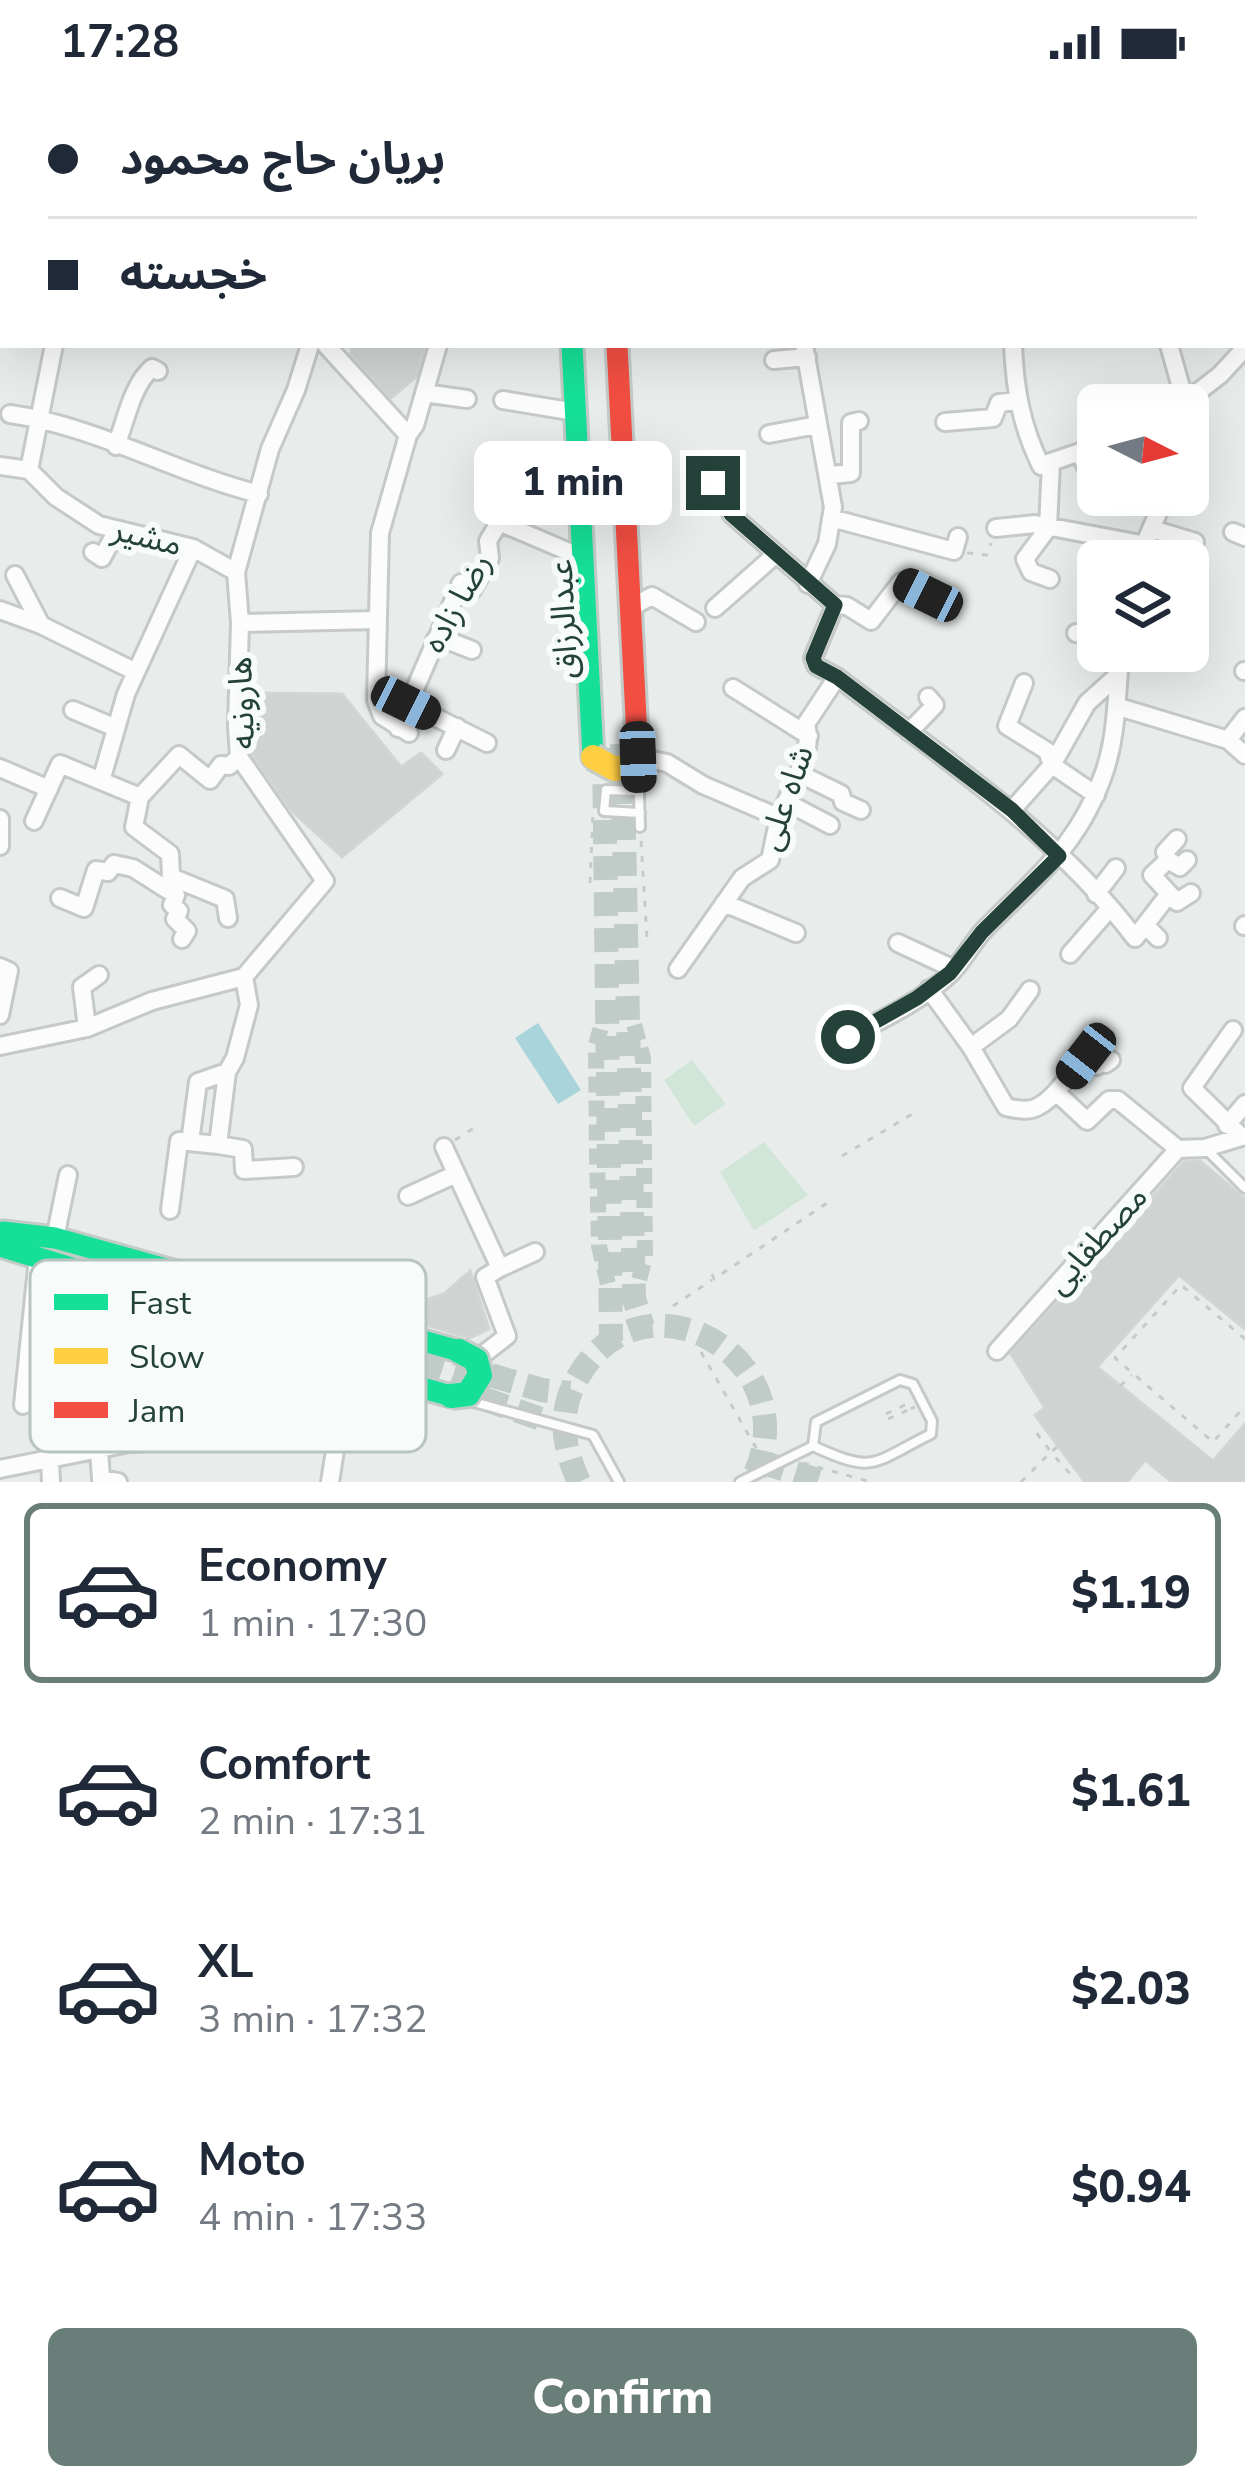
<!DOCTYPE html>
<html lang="en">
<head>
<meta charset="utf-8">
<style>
  :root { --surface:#fff; --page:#f2f2f3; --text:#1f2937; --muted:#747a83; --line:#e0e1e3; --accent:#697e78 }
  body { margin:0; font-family:"Nunito Sans","Noto Sans Arabic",sans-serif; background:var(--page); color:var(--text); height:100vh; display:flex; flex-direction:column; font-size:45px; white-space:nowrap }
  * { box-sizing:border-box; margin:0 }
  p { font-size:39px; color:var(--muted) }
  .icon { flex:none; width:66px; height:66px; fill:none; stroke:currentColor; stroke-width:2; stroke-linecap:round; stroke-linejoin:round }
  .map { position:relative; height:1398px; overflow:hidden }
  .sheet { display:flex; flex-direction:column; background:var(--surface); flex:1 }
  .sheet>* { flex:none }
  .banner { position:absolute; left:0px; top:0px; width:1245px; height:264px; box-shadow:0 12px 48px #0002; display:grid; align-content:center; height:264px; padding:0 48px; background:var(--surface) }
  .needle { width:78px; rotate:96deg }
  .fabs { position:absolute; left:1077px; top:300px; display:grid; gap:24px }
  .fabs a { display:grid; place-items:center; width:132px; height:132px; border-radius:18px; background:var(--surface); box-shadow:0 12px 48px #0002; font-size:60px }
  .end { position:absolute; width:54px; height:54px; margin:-27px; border:15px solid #24423a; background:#fff; box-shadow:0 0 0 6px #fff }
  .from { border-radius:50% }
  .bubble { position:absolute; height:84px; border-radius:18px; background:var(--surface); box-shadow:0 12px 48px #0002; font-size:39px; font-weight:800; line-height:84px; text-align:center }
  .car { position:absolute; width:36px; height:72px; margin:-36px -18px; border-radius:15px; box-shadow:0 0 9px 3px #0007; background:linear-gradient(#222 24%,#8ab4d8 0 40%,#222 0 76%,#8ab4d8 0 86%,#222 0) }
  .banner b { display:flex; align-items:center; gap:42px; height:114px; font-size:45px }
  .banner b+b { border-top:3px solid var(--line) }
  .banner i { width:30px; height:30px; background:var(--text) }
  ul { padding:21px 0 0; list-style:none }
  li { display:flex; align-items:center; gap:36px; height:180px; margin:0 24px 18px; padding:0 24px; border:6px solid transparent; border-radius:18px }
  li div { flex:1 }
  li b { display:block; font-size:45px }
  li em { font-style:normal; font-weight:800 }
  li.selected { border-color:var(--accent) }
  li>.icon { width:108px; height:108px; stroke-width:1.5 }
  .cta { display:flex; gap:24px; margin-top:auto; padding:24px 48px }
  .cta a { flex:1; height:138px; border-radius:18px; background:var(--accent); color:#fff; font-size:48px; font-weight:800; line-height:138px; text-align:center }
  .status { display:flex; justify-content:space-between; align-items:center; height:84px; padding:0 60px; background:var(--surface); direction:ltr }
  .status svg { height:33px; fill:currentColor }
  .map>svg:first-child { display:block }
  .green { fill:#d1e6d8 }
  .water { fill:#a9d4db }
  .building { fill:#cfd4d2; stroke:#d1d6d4; stroke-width:3 }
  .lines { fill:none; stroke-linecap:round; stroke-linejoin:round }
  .street-tunnel { stroke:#c1cbc8; stroke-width:16; stroke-dasharray:16 8; stroke-linecap:butt }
  .primary-tunnel { stroke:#c1cbc8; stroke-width:24; stroke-dasharray:24 12; stroke-linecap:butt }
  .lane-casing { stroke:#c5cac8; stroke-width:14 }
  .street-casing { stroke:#c5cac8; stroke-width:22 }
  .fast-casing { stroke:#c3cbc8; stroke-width:27 }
  .slow-casing { stroke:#c3cbc8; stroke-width:27 }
  .jam-casing { stroke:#c3cbc8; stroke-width:27 }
  .path { stroke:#c3ccca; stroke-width:3; stroke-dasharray:6 9; stroke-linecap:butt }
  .lane { stroke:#fcfcfc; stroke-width:8 }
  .street { stroke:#fcfcfc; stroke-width:16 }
  .fast { stroke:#16e098; stroke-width:21 }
  .slow { stroke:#ffcf43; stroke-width:21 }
  .jam { stroke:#f24e42; stroke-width:21 }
  .fast-bridge-casing { stroke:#c3ccc9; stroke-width:30; stroke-linecap:butt }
  .slow-bridge-casing { stroke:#c3ccc9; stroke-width:30; stroke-linecap:butt }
  .fast-bridge { stroke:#16e098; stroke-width:24 }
  .slow-bridge { stroke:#ffcf43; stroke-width:24 }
  .route { stroke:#24423a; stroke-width:15 }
  .labels { text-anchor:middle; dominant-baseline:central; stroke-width:12; stroke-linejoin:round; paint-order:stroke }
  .street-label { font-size:33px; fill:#24423a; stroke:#f7fbf9 }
  .key { fill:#f7fbf9; stroke:#b8c4c0; stroke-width:3 }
  .key-label { font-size:33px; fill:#24423a }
</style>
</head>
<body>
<div class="status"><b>17:28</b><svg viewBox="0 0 49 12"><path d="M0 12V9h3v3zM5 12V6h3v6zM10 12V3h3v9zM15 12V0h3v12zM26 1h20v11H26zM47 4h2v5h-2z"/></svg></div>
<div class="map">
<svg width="1245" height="1398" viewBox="0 0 1245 1398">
  <rect width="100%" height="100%" fill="#e8edeb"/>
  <path class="green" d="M692 976 726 1020 694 1042 664 996Z
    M764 1058 808 1111 754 1147 720 1088Z"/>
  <path class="water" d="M538 939 581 1006 558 1020 515 954Z"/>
  <path class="building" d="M348 261H425L416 293 391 314 351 269 353 267Z
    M251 609 342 610 401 683 421 669 442 690 342 773 292 727 251 669Z
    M1200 1077 1245 1115V1245L1179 1191 1097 1283 1213 1377 1245 1340V1398H1172L1145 1376 1127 1398H1085L1035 1331 1045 1324 1011 1270 1184 1078Z
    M470 1187 489 1245 470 1254 402 1234 412 1220 444 1210Z"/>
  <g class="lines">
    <path class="street-tunnel" d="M628 918 643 974 645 1173 634 1215
      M607 922 596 961 597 1070 599 1162 611 1213"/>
    <path class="primary-tunnel" d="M622 660 634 1215 643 1243
      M604 664 611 1257
      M387 1261 542 1306 570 1309
      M381 1279 544 1336
      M761 1378 824 1398
      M579 1398C563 1363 557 1328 578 1293 644 1177 815 1277 751 1398"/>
    <defs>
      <path id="lane" d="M638 681 640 743
        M639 707 606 706 604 727 640 729
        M1206 1065 1245 1104
        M900 1296 913 1300 932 1337 931 1350C872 1379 876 1391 813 1362L816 1338Z
        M470 1317 593 1351 619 1398
        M740 1398 813 1362"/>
      <path id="street" d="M265 0 266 3
        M771 0V3
        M1169 0 1182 3
        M430 3V0
        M864 3V0
        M967 3 968 0
        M326 261 408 351 380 449 376 616 382 632 409 649
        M804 261 833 423 827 460 808 500
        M1013 261C1015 306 1021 341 1041 382L1051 378 1048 444 1025 475 1031 488 1050 495
        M1169 261 1186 321
        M774 276 807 273
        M424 309 467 315
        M503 316 575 328
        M1185 318 1220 291 1245 264
        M1188 328 1198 359 1188 380
        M10 330C96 342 175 389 259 410
        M945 338 993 334 999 319 1017 317
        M769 350 817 341
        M408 351 415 341 438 261
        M116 362C126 336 132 301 152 284L158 287
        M1051 378 1080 368 1085 381
        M0 382 29 386 56 413 99 441 193 464 236 488
        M29 386 54 261
        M831 391 851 389V339L859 337
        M705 396 727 418 731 430 835 521 847 522 871 537 901 498 928 511
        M831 434 954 467 958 453
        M499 438 581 473
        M996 444 1035 440 1141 460
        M1152 445 1195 458
        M1233 448 1245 453
        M93 468 102 474 117 446
        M1137 477 1166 411
        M15 491 41 541
        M835 521 813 574 816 582 837 593C941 673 1055 748 1135 854L1169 810
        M715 524 775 471
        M628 525 652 512 696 538
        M0 526 41 541 136 588
        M240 539 377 536
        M1076 549 1098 552
        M435 556 442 559 444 555 472 566
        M1244 587H1245
        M1024 599 1007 642 1047 667 1052 681 1096 711
        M733 604 809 652
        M407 619 487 659
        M1119 623 1228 656 1245 671
        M73 626 116 644
        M398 644 461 499 472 506 490 474 488 457 518 407 549 413 554 389 577 382
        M909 648 935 621 928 613
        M1228 656 1245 634
        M446 666 457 643
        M638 673 667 679 703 701 780 734
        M0 684 49 705
        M798 689 841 710 843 718 861 726
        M101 697 126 610 193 464
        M140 713 134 743 170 770 171 793 225 815 228 834
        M786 718 830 741
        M1012 726 1052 681 1087 619 1118 591
        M0 735V762
        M34 737 60 680 140 713 179 671 210 696 221 681 229 682 239 673
        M1177 755 1165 768 1168 776 1152 791 1177 818 1191 809
        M1168 776 1180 783 1187 776
        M166 805 176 811 172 821 179 827 175 835 187 847 182 855
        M1096 810 1116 784
        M60 814 84 824 96 786 108 788 114 780 133 784 166 805 171 793
        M724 819 796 849
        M1145 841 1158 854
        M1244 842 1245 841
        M898 859 954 885
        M1070 870 1110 824
        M0 883 9 887 0 931
        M678 885 742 794 770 776C773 763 775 749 779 736 788 706 815 673 806 640L837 593
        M929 905 971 963 1006 1023C1030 1029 1039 1026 1056 1008L1087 1037 1109 1016H1118L1178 1065
        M87 944 82 903 99 891
        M1233 946 1192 1004 1242 1053
        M848 953C883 935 921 917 950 890 963 877 972 859 984 846 1037 792 1080 761 1105 686 1118 646 1116 608 1121 567
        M0 962 87 944 152 917 244 893 325 797 239 673 237 642 240 539 236 488 270 365 296 306 310 261
        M971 963 1009 935 1030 906
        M1056 1008 1086 972 1097 982 1103 976 1105 980 1111 976
        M1227 1041 1245 1020
        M190 1058 198 998 227 988
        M218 1061 243 1065 244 1086 294 1083
        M444 1063 500 1184 485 1193 507 1252 476 1276
        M408 1112 456 1090
        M170 1126 179 1057 218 1061 227 988 235 974 249 921 244 893
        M55 1154 68 1091
        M500 1184 535 1168
        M145 1222 391 1295
        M997 1267 1178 1065 1205 1064 1245 1052
        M334 1297 355 1318 391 1295
        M189 1316 191 1356
        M23 1321 38 1174
        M145 1358 154 1295
        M99 1365 101 1395 118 1398
        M50 1375 51 1398
        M0 1385 129 1359 224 1354 251 1347H280L354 1358 371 1355 389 1336 391 1295
        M330 1398 337 1354"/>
      <path id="fast" d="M571 0V3
        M592 0V3
        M572 261 593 673
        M3 1148 55 1154 459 1267
        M0 1162 381 1279
        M391 1295 451 1312"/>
      <path id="slow" d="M1105 2V3"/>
      <path id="jam" d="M1242 211 1245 214
        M617 261 638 673"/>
    </defs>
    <use href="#lane" class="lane-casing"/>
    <use href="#street" class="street-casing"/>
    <use href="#fast" class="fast-casing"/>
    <use href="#slow" class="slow-casing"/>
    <use href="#jam" class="jam-casing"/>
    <path class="path" d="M19 3V0
      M0 64 3 61
      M967 469 987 471 991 459
      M641 757 647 855
      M590 799 593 729
      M455 1056 480 1040
      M842 1072 919 1026
      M712 1190 714 1195 827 1119
      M673 1222 712 1196
      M1245 1255 1181 1201 1115 1274 1213 1358 1245 1322
      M701 1268 763 1376
      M1120 1302 1132 1291
      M886 1330 907 1320 910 1325 915 1323
      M888 1335 908 1326
      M1057 1363 1051 1368 1072 1392
      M803 1379 871 1398
      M1021 1398 1051 1368 1035 1347"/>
    <use href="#lane" class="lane"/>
    <use href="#street" class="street"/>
    <use href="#fast" class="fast"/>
    <use href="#slow" class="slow"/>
    <use href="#jam" class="jam"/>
    <defs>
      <path id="fast-bridge" d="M451 1312 468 1310 480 1291 476 1276 459 1267"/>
      <path id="slow-bridge" d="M593 673 615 685 627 682 638 673"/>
    </defs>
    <use href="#fast-bridge" class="fast-bridge-casing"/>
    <use href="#slow-bridge" class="slow-bridge-casing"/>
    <use href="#fast-bridge" class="fast-bridge"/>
    <use href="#slow-bridge" class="slow-bridge"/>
  </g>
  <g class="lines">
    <path class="route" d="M713 399 731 430 835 521 813 574 816 582 837 593 1012 726 1059 772 982 848 950 889 917 914 848 953"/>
  </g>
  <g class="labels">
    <g class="street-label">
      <text transform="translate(147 453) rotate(14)">مشیر</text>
      <text transform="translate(457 519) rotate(-61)">رضا زاده</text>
      <text transform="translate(564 535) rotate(-93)">عبدالرزاق</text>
      <text transform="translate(242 619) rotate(-92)">هارونیه</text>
      <text transform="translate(786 714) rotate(-71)">شاه علی</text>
      <text transform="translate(1097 1156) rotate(-48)">مصطفایی</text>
    </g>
  </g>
  <rect x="30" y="1176" width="396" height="192" rx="18" class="key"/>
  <rect x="54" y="1210" width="54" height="16" fill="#16e098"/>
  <rect x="54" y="1264" width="54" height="16" fill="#ffcf43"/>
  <rect x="54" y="1318" width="54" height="16" fill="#f24e42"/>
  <g class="key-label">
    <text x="129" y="1230">Fast</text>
    <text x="129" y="1284">Slow</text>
    <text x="129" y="1338">Jam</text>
  </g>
</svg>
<div class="fabs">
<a><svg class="needle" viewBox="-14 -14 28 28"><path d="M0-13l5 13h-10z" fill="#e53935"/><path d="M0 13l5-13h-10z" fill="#747a83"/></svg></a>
<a><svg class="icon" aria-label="layers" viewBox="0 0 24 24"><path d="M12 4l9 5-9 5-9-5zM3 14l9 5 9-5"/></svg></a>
</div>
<i class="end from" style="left:848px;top:953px"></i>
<i class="end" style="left:713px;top:399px"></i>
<div class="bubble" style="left:474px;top:357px;width:198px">1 min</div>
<i class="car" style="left:928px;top:511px;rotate:296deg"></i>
<i class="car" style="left:406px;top:619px;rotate:116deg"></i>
<i class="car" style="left:638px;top:673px;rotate:178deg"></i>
<i class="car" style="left:1086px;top:972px;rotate:218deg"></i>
<div class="banner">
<b><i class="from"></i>بریان حاج محمود</b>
<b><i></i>خجسته</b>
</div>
</div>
<section class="sheet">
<ul>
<li class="selected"><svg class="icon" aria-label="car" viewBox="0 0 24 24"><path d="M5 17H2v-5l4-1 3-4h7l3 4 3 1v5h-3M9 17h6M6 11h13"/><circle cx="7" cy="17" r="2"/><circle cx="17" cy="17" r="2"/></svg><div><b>Economy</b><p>1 min · 17:30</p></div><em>$1.19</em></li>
<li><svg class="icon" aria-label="car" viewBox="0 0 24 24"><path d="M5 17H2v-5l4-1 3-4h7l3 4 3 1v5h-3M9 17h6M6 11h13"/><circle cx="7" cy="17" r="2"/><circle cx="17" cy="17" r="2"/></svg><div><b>Comfort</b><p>2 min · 17:31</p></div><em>$1.61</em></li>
<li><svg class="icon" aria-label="car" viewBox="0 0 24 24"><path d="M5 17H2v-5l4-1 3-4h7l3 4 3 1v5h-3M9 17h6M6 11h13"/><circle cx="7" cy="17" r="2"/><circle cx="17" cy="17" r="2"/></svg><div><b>XL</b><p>3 min · 17:32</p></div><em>$2.03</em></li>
<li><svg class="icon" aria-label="car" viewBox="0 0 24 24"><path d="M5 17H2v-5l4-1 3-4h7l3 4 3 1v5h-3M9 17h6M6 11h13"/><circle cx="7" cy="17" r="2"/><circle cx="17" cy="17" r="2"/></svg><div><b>Moto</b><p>4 min · 17:33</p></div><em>$0.94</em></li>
</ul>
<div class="cta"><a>Confirm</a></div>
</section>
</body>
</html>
